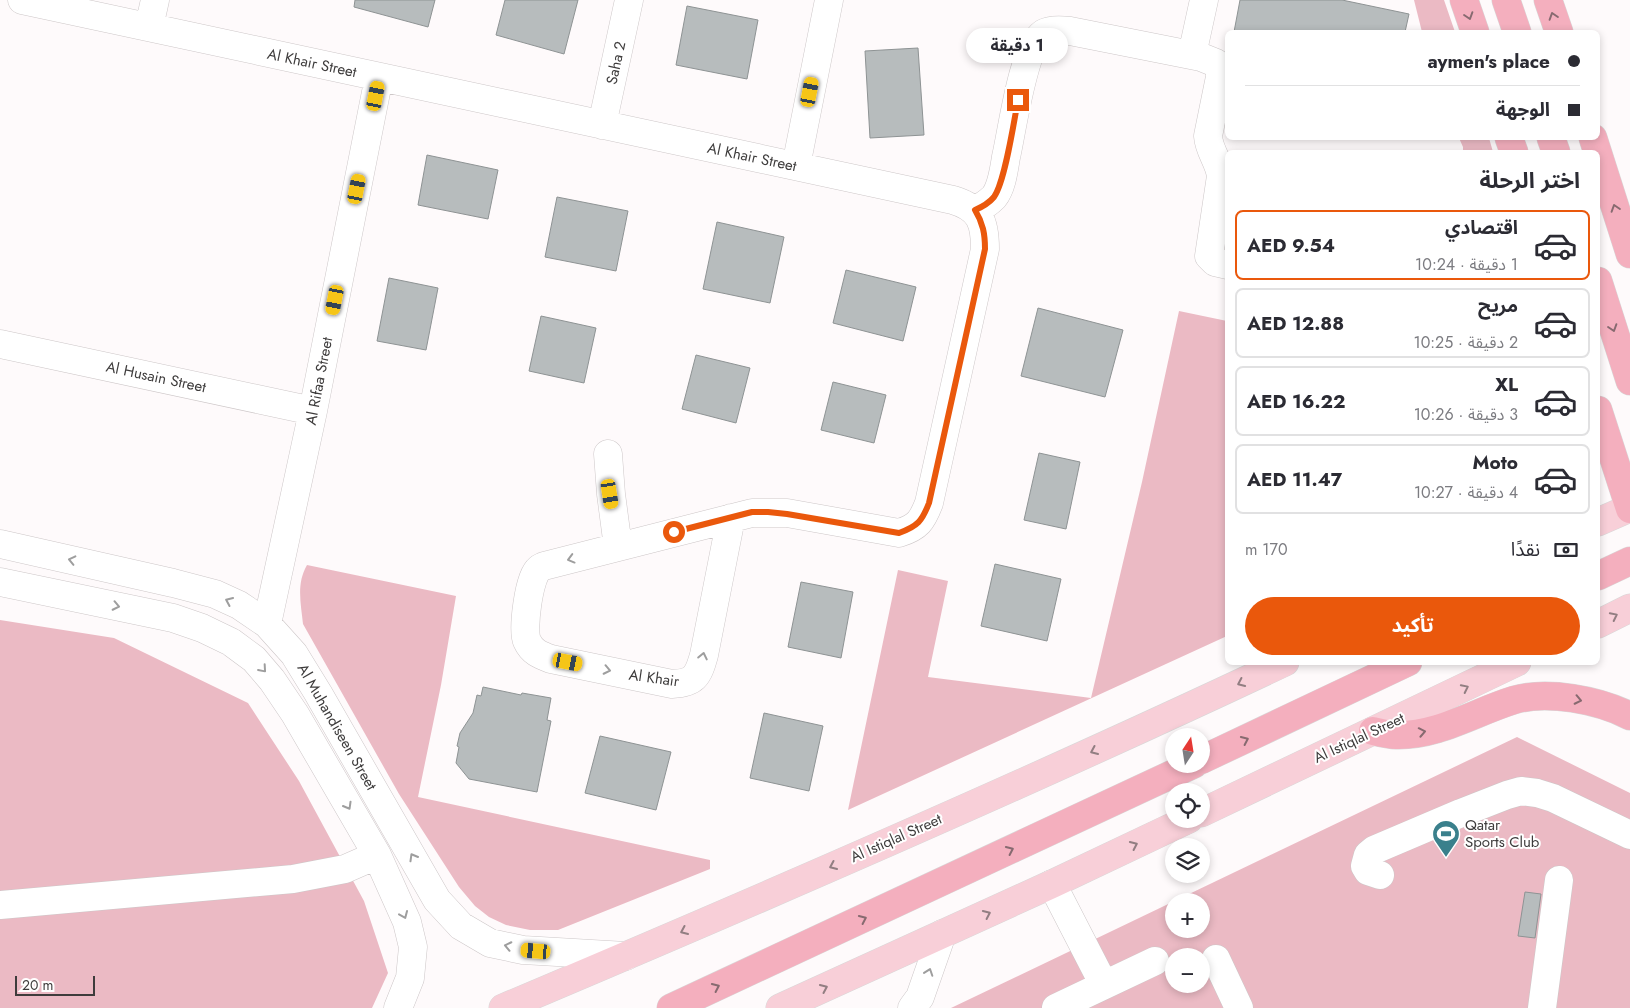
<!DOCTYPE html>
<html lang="ar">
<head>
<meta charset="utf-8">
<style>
  :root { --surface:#fff; --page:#f2f2f3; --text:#2b2b33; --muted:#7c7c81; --line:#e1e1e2; --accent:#ea580c }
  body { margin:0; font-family:Jost,"Noto Sans Arabic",sans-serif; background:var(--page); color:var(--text); direction:rtl; height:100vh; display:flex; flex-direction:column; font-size:19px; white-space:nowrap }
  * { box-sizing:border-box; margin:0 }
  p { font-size:16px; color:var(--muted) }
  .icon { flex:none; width:28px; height:28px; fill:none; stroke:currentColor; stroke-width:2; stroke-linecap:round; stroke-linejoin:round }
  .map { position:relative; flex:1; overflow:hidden; direction:ltr }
  .sheet { position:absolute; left:1225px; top:150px; width:375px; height:515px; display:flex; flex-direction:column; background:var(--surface); border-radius:8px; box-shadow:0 2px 8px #0003; direction:rtl }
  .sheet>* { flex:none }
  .top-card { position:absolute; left:1225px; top:30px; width:375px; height:110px; border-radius:8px; box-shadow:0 2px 8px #0003; direction:rtl; display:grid; align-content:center; height:110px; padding:0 20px; background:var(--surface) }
  .needle { width:32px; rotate:12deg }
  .buttons { position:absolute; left:1165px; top:728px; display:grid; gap:10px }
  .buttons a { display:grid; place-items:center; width:45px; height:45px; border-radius:50%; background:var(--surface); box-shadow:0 2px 8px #0003; font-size:25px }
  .scale { position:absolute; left:15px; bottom:12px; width:80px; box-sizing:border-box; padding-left:5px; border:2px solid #3e3c3c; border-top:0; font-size:14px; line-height:18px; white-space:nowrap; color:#3e3c3c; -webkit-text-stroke:4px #fff; paint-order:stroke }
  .end { position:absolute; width:22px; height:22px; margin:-11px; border:6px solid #ea580c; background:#fff; box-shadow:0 0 0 2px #fff }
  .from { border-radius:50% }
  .bubble { position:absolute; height:35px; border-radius:18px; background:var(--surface); box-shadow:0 2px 8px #0003; font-size:16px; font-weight:700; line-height:35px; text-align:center; direction:rtl }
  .car { position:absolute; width:15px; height:30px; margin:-15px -8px; border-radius:6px; box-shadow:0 0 4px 1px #0007; background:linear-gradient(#f5c518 24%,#345 0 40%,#f5c518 0 76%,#345 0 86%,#f5c518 0) }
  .top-card b { display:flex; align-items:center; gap:18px; height:48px; font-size:19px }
  .top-card b+b { border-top:1px solid var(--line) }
  .top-card i { width:12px; height:12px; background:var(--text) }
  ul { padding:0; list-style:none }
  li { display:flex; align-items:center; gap:15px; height:70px; margin:0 10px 8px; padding:0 10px; border:2px solid var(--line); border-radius:8px }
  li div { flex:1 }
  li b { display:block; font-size:19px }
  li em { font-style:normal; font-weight:700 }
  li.active { border-color:var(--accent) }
  li>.icon { width:45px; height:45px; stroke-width:1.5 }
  h2 { padding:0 20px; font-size:22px; line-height:60px }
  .pay { display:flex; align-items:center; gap:12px; height:55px; padding:0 20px; font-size:19px }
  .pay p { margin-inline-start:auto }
  .action { display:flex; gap:10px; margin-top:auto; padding:10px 20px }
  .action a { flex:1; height:58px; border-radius:30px; background:var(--accent); color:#fff; font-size:20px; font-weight:700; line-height:58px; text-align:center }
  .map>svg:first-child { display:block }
  .green { fill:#ebbac4; fill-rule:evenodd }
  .building { fill:#b7bcbd; stroke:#8e9394 }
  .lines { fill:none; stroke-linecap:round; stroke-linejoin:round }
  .minor-casing { stroke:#cdc7c8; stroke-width:29 }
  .major-casing { stroke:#d8d8d8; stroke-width:29 }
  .highway-casing { stroke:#d8d8d8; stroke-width:29 }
  .minor { stroke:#fff; stroke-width:28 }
  .major { stroke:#f8cfd8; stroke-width:28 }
  .highway { stroke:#f4afbe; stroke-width:28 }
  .oneway { stroke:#876a70 }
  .oneway2 { stroke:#9e9e9e }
  .oneway3 { stroke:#927e82 }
  .route { stroke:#ea580c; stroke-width:6 }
  .labels { text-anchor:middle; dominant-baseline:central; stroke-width:4; stroke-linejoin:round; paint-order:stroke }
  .street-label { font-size:15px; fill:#3e3c3c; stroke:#fff }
  .poi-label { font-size:15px; fill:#3e3c3c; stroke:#fff; text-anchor:start }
</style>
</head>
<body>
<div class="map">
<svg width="1630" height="1008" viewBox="0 0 1630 1008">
  <rect width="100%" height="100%" fill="#fefafb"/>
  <path class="green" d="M1414 0H1444L1455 32H1422Z
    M1459 138H1489L1493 152H1463V147Z
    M1179 311 1227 321V636L848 810 898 570 948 581 928 677 1091 698 1142 482Z
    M307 565 456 596 441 685 418 797 710 860V869L558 930H530L506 925 489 917 475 906 459 887 399 794 303 624C301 604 296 584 307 565Z
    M0 620 114 638 248 703 299 781 364 901 388 973 372 1008H0Z
    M1517 737 1630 793V1008H951ZM1174 901H1201V929H1174ZM1174 956H1201V984H1174Z"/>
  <path class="building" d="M355 0H435L428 27 354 7Z
    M505 0H578L564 54 496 35Z
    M1240 0H1342L1409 14 1405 32H1234Z
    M687 6 758 20 747 79 676 65Z
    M918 48 924 135 870 138 865 51Z
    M427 155 498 170 488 219 418 205Z
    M557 197 628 211 616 271 545 257Z
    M717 222 784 237 770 303 703 289Z
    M846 270 916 287 903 341 833 323Z
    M389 278 438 288 426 350 377 341Z
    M1038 308 1123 330 1105 397 1021 376Z
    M541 316 596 328 584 383 529 371Z
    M696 355 750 368 736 423 682 409Z
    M833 382 886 395 874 443 821 430Z
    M1039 453 1080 462 1066 529 1024 520Z
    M995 564 1061 579 1047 641 981 626Z
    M801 582 853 592 841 658 788 647Z
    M483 687 521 695 522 693 551 698 547 720 551 721 537 792 469 779 456 763 459 747 457 746 460 733 473 713 477 695 481 696Z
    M764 713 823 726 809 791 750 778Z
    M600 736 671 752 656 810 585 793Z
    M1525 892 1541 894 1535 938 1518 936Z"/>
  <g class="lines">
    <defs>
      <path id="minor" d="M22 0 953 200C980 208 985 222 985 249L929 503C922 521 918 527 899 533L787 513H752L544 566C542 567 539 568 538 570 529 577 522 631 527 641 532 652 540 655 551 659L672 684C694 683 698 677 704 655L731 518
        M149 27 155 0
        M1192 55 1204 0
        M602 125 629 0
        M796 166 829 0
        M975 210C982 207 988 203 994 197 1002 187 1004 169 1006 157 1012 132 1023 45 1044 33 1051 29 1062 30 1070 31L1201 57 1216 63 1220 69V77L1208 136C1209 151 1219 161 1221 176L1209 256 1215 262 1228 265
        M0 344 313 411
        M608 454 611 494 618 547
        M0 544 173 583 215 594 239 605 267 624 294 654 318 693 437 900 461 926 490 943 523 950 626 956
        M0 582 173 618 202 628 231 642 254 659 272 680 295 714 377 855 407 922 413 947 410 978 398 1008
        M267 624 313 411 379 77
        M1380 875 1368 871 1365 866 1368 855 1374 850 1461 813 1507 795 1521 791 1537 793 1553 798 1630 835
        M1052 884 1104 985
        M0 905 293 879 345 869 377 855
        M1216 959 1239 1008
        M912 1008 920 997 942 934
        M1056 1008 1155 961
        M1542 1008 1559 880"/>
      <path id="major" d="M1598 522 1630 508
        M1598 624 1630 608
        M1201 813 1517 662
        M503 1008C766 897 1027 784 1285 662
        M780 1008 1052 884 1189 819"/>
      <path id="highway" d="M1464 0 1475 32
        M1506 0 1517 32
        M1548 0 1559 32
        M1509 138 1514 152
        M1551 138 1556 152
        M1593 138 1630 254
        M1598 281 1630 381
        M1598 410 1630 509
        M1598 576 1630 561
        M1373 731C1381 733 1389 735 1396 735 1438 736 1475 712 1514 700 1547 690 1599 700 1630 716
        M1201 760 1408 662
        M671 1008 1194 764"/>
    </defs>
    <use href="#minor" class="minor-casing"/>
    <use href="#major" class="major-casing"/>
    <use href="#highway" class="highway-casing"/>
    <use href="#minor" class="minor"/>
    <use href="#major" class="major"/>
    <use href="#highway" class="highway"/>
  </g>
  <defs><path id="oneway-chevron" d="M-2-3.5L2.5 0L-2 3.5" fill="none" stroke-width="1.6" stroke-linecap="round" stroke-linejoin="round" transform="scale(1.25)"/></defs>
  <g class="oneway">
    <use href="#oneway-chevron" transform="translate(1469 16) rotate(72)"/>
    <use href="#oneway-chevron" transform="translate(1553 16) rotate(-108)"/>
    <use href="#oneway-chevron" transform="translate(1615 208) rotate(-108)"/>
    <use href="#oneway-chevron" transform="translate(1613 328) rotate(72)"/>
    <use href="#oneway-chevron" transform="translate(1578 700) rotate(12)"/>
    <use href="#oneway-chevron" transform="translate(1422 732) rotate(-11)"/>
    <use href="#oneway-chevron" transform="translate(1245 740) rotate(-25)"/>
    <use href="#oneway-chevron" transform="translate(1010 850) rotate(-25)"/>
    <use href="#oneway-chevron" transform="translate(863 919) rotate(-25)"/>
    <use href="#oneway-chevron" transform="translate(716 987) rotate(-25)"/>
  </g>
  <g class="oneway2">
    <use href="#oneway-chevron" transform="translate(571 559) rotate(165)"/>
    <use href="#oneway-chevron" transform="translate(72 560) rotate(-167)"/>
    <use href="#oneway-chevron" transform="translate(229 601) rotate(-156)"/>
    <use href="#oneway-chevron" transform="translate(116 606) rotate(12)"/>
    <use href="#oneway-chevron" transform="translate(703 656) rotate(-78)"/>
    <use href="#oneway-chevron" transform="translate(263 669) rotate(49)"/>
    <use href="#oneway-chevron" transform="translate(607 670) rotate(12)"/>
    <use href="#oneway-chevron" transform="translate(348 806) rotate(60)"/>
    <use href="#oneway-chevron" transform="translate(413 857) rotate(-120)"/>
    <use href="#oneway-chevron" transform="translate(404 915) rotate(67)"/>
    <use href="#oneway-chevron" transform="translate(508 946) rotate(-168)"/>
    <use href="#oneway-chevron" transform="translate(929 972) rotate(-71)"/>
  </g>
  <g class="oneway3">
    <use href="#oneway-chevron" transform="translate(1614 616) rotate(-26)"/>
    <use href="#oneway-chevron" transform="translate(1241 683) rotate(155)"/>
    <use href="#oneway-chevron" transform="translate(1465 688) rotate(-26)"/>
    <use href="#oneway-chevron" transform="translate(1094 751) rotate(156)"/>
    <use href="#oneway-chevron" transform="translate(1134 845) rotate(-25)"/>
    <use href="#oneway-chevron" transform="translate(833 866) rotate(156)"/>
    <use href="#oneway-chevron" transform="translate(987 914) rotate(-25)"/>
    <use href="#oneway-chevron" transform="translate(684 931) rotate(156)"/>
    <use href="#oneway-chevron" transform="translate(824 988) rotate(-24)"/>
  </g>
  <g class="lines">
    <path class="route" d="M674 532 752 512H768L787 514 899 533C918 526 922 521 929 503L985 249C985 234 983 223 975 210 982 207 989 203 994 197 1005 182 1014 121 1018 100"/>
  </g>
  <defs>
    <symbol id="stadium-pin" viewBox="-11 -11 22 30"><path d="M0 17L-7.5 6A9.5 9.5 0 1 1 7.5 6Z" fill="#3a808c" stroke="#fff"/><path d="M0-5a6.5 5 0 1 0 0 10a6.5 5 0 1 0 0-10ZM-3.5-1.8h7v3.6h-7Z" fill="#fff"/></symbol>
  </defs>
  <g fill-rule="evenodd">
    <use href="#stadium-pin" x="1430" y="818" width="32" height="43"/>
  </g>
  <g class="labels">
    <g class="street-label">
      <text transform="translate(312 63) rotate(12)">Al Khair Street</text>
      <text transform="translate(616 63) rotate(-78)">Saha 2</text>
      <text transform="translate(752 157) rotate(12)">Al Khair Street</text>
      <text transform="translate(156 377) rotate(12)">Al Husain Street</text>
      <text transform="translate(319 381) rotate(-79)">Al Rifaa Street</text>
      <text transform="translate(654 678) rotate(8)">Al Khair</text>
      <text transform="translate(337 727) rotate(60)">Al Muhandiseen Street</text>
      <text transform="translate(1359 738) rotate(-25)">Al Istiqlal Street</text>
      <text transform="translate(896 838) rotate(-24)">Al Istiqlal Street</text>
    </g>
    <g class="poi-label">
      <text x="1465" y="825">Qatar<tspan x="1465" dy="17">Sports Club</tspan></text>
    </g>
  </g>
</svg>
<div class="buttons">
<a><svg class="needle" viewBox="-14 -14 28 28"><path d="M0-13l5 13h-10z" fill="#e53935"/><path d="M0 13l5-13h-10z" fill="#7c7c81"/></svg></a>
<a><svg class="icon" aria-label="locate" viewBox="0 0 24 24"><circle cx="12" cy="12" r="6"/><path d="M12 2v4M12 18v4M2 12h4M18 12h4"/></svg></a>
<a><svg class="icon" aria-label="layers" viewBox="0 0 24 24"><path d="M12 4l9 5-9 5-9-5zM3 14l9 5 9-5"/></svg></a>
<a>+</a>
<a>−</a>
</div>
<div class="scale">20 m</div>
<i class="end from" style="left:674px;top:532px"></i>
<i class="end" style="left:1018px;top:100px"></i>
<div class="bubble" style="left:966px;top:28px;width:102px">1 دقيقة</div>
<i class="car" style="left:810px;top:92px;rotate:11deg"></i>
<i class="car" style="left:376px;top:96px;rotate:11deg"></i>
<i class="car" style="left:357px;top:189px;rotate:11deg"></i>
<i class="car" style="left:335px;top:300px;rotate:191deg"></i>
<i class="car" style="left:610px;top:494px;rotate:171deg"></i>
<i class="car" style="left:568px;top:662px;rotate:101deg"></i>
<i class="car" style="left:536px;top:951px;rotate:275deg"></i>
<div class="top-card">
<b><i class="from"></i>aymen's place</b>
<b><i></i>الوجهة</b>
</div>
<section class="sheet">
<h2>اختر الرحلة</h2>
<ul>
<li class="active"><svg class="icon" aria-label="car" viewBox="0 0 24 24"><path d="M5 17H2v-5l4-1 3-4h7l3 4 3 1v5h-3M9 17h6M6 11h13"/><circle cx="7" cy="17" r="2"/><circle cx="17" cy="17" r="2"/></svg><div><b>اقتصادي</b><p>1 دقيقة · 10:24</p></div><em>AED 9.54</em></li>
<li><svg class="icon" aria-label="car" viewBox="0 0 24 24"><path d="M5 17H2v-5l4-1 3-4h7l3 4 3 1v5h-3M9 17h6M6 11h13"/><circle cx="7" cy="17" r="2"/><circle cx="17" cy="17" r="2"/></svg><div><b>مريح</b><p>2 دقيقة · 10:25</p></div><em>AED 12.88</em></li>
<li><svg class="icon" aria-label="car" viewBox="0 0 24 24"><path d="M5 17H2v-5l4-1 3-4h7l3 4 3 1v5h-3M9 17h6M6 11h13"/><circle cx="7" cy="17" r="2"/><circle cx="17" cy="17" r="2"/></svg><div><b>XL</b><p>3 دقيقة · 10:26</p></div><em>AED 16.22</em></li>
<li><svg class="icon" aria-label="car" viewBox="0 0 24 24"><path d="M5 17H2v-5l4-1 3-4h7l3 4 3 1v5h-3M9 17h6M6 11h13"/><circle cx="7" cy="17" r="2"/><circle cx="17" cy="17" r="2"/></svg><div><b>Moto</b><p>4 دقيقة · 10:27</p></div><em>AED 11.47</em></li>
</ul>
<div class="pay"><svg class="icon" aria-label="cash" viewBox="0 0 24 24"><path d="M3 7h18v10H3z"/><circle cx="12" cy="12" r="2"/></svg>نقدًا<p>170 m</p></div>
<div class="action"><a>تأكيد</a></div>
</section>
</div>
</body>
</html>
